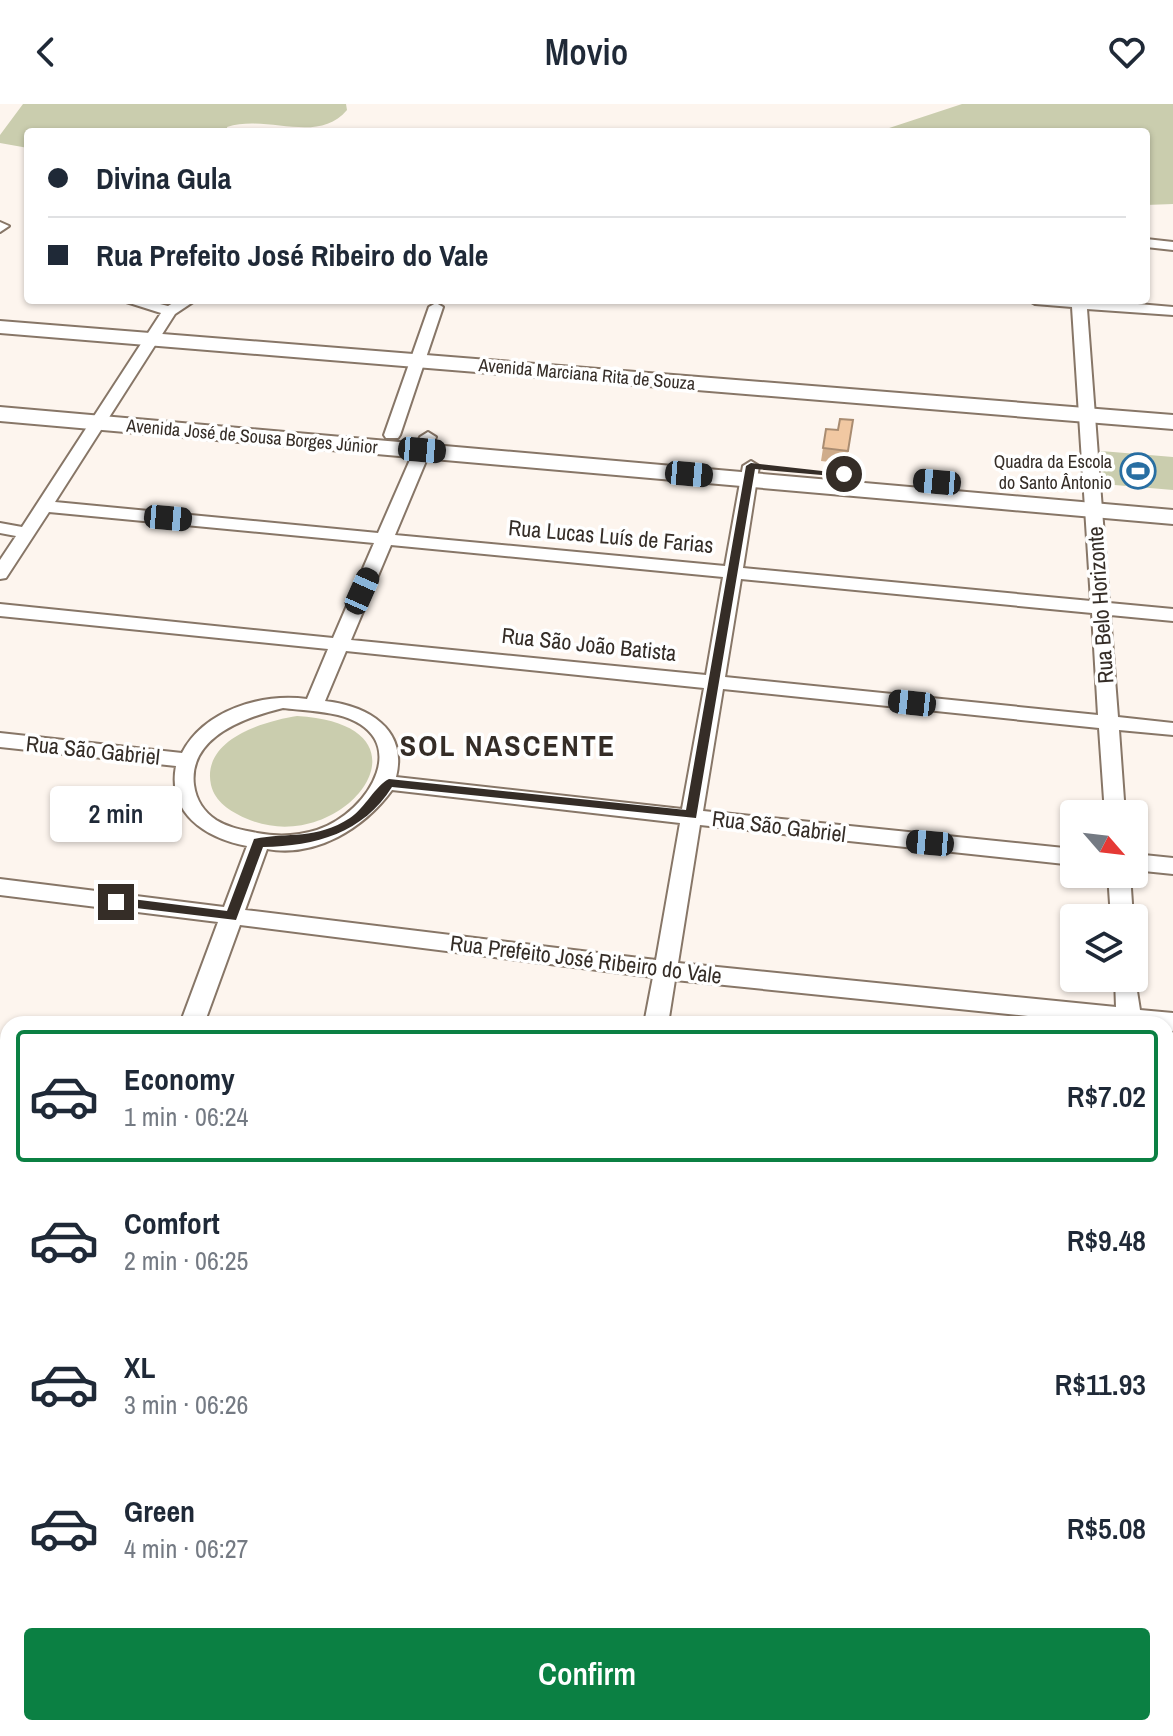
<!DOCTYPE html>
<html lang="en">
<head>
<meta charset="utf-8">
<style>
  :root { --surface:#fff; --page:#f2f2f3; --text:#1f2937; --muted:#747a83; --line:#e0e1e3; --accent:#0b8043 }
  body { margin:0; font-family:"Archivo Narrow",sans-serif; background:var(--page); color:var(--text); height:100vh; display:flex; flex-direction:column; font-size:30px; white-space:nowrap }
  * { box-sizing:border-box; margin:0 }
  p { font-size:26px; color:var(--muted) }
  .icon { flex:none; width:44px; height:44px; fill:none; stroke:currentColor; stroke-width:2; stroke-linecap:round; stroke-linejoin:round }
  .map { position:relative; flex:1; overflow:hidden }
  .side { position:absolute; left:0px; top:912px; width:1174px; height:720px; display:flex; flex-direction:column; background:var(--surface); border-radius:24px 24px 0 0; box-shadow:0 2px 6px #0004 }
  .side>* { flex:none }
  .guide { position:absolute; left:24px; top:24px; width:1126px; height:176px; border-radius:8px; box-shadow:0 2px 6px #0004; display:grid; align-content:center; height:176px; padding:0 24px; background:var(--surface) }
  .needle { width:52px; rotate:118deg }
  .buttons { position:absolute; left:1060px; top:696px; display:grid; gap:16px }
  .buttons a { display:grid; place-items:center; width:88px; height:88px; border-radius:8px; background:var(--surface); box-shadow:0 2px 6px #0004; font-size:40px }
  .end { position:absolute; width:36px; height:36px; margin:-18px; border:10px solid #352d27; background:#fff; box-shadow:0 0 0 4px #fff }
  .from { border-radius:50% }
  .bubble { position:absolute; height:56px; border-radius:8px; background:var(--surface); box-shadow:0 2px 6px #0004; font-size:26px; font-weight:600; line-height:56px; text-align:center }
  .car { position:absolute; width:24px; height:48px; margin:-24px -12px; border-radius:10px; box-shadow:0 0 6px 2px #0007; background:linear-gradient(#222 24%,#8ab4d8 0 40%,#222 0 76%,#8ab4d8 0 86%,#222 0) }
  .guide b { display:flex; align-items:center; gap:28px; height:76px; font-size:30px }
  .guide b+b { border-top:2px solid var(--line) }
  .guide i { width:20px; height:20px; background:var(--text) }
  ul { padding:14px 0 0; list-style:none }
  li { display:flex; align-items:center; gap:24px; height:132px; margin:0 16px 12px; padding:0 8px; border:4px solid transparent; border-radius:8px }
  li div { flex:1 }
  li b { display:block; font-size:30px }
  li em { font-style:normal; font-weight:600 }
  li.current { border-color:var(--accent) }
  li>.icon { width:72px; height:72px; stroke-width:1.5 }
  .action { display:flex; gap:16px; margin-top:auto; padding:16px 24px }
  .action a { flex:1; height:92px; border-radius:8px; background:var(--accent); color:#fff; font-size:32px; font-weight:600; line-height:92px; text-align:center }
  header { display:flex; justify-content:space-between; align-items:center; height:104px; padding:0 24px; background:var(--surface); font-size:36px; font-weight:600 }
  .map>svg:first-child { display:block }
  .green { fill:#cacdae }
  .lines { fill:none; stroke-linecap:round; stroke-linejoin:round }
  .street-casing { stroke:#877667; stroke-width:4 }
  .secondary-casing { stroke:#877667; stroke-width:4 }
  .street { fill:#fff; fill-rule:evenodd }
  .secondary { fill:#fff; fill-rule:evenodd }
  .wall { fill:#cfac8b }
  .building { fill:#f1c8a2; stroke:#a98c71; stroke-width:2 }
  .route { fill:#352d27 }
  .labels { text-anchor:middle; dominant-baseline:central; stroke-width:7; stroke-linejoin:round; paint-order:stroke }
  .far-street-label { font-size:18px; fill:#352d27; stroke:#fff }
  .far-poi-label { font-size:18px; fill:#352d27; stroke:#fff; text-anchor:end }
  .street-label { font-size:22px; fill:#352d27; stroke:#fff }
  .district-label { font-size:30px; font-weight:bold; letter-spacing:2px; fill:#352d27; stroke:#fff }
</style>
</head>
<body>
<header><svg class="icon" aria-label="back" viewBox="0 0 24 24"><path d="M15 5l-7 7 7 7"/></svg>Movio<svg class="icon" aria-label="heart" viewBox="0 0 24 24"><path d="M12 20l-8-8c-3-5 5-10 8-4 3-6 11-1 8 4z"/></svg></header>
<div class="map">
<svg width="1173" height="1632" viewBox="0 0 1173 1632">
  <rect width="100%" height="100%" fill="#fdf5ee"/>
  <path class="green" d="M23 0H346L347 6C318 41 268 10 227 23L228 28H28V44L0 39V31Z
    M962 0H1173V100L1146 101V28H877Z
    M1101 347 1173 353V386L1103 380Z
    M297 612C448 621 341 758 245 714 230 707 215 698 211 681 201 635 265 617 297 612Z
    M1173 1564V1632H1068L1064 1624H1166V1567Z
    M18 1624H315L247 1632H0V1626Z"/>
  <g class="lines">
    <defs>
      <path id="street" d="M0 118 9 122 0 128Z
        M1146 135 1173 138V146L1146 143Z
        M120 196H144L168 202 178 196H196L175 210 55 398 378 429 420 333 428 328 436 333 395 431 725 462 743 362 751 357 759 362 743 464 1091 497 1072 203 1035 200 1028 196H1091L1173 203V211L1087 205 1109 499 1173 505V517L1110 511 1118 613 1173 619V631L1119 626 1125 710H1105L1099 624 723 585 703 707 1074 745V761L700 721 678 859 1116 903 1115 874H1134V868L1140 906 1173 909V927L1166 926V920H1106L675 876 668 920H644L653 873 240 821 204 920H180L218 818 0 791V775L224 803 247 742C205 734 167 709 176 662L0 643V629L182 649C204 606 262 589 307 595L328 545 0 512V500L333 534 374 439 49 408 6 474 0 475V456L16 432 0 429V419L22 423 161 209ZM391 441 723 473 706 571 351 536ZM741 475 1092 509 1098 611 725 573ZM346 547 704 584 682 705 396 673C408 625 368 602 325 597ZM283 604C301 606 321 607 338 611 415 631 371 708 317 726 298 732 277 733 257 729 243 726 229 724 216 716 204 708 196 696 194 681 188 633 246 613 283 604ZM392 686 680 719 656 856 245 806 267 745C316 754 364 724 392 686Z
        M436 199 443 203 400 331 398 334H386L384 331 429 203Z
        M1134 750 1173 754V770L1134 766Z
        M1108 770H1130L1133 814H1111Z
        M0 975 8 976V996L0 995Z
        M1166 1125 1173 1126V1148L1166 1147Z
        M4 1176 8 1178V1206L0 1209V1178Z"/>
      <path id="secondary" d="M0 217 1173 311V325L0 229Z
        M0 303 1173 406V420L0 317Z"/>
    </defs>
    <use href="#street" class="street-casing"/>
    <use href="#secondary" class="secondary-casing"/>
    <use href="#street" class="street"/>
    <use href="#secondary" class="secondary"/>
  </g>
  <path class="wall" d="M853 316 846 360 821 357 823 344 838 326Z
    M1166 1422 1173 1423V1453L1166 1452Z"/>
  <path class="building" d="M840 315 853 316 848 347 823 344 826 325 838 326Z
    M1166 1422 1173 1423V1447L1166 1446Z"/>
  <path class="route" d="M751 359 849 370 844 373 755 365 696 714 392 683C363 729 316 742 263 743L236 816 111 801 109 798 116 793 227 807 254 735C289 728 316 736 350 714 365 704 376 681 389 675L686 706 746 362Z"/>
  <defs>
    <symbol id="stadium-ring" viewBox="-11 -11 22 22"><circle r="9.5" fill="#fff" stroke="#286ea2" stroke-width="1.5"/><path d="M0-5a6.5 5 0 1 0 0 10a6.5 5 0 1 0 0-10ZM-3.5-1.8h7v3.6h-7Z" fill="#286ea2"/></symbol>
  </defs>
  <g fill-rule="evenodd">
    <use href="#stadium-ring" x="1118" y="347" width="40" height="40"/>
  </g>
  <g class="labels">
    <g class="far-street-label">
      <text transform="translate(587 270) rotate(5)">Avenida Marciana Rita de Souza</text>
      <text transform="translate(252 332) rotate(5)">Avenida José de Sousa Borges Júnior</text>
    </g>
    <g class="far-poi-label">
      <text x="1112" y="357">Quadra da Escola<tspan x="1112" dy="21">do Santo Ântonio</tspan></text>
    </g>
    <g class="street-label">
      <text transform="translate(611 432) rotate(5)">Rua Lucas Luís de Farias</text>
      <text transform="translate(1100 501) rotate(-94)">Rua Belo Horizonte</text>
      <text transform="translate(589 540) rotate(6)">Rua São João Batista</text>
      <text transform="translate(93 646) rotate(6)">Rua São Gabriel</text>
      <text transform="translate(779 722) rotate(7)">Rua São Gabriel</text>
      <text transform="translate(586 855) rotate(7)">Rua Prefeito José Ribeiro do Vale</text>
    </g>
    <g class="district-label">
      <text x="508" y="641">SOL NASCENTE</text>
    </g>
  </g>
</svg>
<div class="buttons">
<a><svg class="needle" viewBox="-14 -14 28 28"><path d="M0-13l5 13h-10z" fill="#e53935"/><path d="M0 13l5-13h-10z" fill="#747a83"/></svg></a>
<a><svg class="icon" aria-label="layers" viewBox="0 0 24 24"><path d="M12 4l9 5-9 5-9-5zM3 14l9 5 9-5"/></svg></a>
</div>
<i class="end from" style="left:844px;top:370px"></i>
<i class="end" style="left:116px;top:798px"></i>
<div class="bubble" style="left:50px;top:682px;width:132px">2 min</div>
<i class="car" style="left:422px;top:346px;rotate:95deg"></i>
<i class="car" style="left:689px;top:370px;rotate:95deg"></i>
<i class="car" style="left:937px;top:378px;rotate:275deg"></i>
<i class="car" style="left:168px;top:414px;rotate:95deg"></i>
<i class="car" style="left:362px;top:487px;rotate:24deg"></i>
<i class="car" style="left:912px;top:599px;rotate:276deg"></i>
<i class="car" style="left:930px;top:739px;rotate:275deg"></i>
<div class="guide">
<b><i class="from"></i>Divina Gula</b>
<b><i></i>Rua Prefeito José Ribeiro do Vale</b>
</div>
<section class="side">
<ul>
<li class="current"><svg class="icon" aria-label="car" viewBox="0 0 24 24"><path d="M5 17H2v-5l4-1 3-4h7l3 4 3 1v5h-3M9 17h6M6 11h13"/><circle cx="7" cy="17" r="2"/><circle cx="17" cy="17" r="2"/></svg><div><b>Economy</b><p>1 min · 06:24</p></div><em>R$7.02</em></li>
<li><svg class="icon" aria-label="car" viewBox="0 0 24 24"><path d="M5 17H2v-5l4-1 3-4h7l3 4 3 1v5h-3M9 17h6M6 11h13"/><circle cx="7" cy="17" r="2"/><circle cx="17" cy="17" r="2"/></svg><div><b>Comfort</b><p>2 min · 06:25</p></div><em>R$9.48</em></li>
<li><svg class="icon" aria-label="car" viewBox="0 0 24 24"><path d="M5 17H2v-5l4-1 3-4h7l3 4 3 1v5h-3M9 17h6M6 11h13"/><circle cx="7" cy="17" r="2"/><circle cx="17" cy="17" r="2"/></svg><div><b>XL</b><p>3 min · 06:26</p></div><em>R$11.93</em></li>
<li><svg class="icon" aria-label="car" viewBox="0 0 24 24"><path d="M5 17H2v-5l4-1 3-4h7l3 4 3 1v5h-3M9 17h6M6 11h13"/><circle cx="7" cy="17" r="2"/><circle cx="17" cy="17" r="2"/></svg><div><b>Green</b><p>4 min · 06:27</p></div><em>R$5.08</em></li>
</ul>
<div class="action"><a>Confirm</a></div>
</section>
</div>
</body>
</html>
